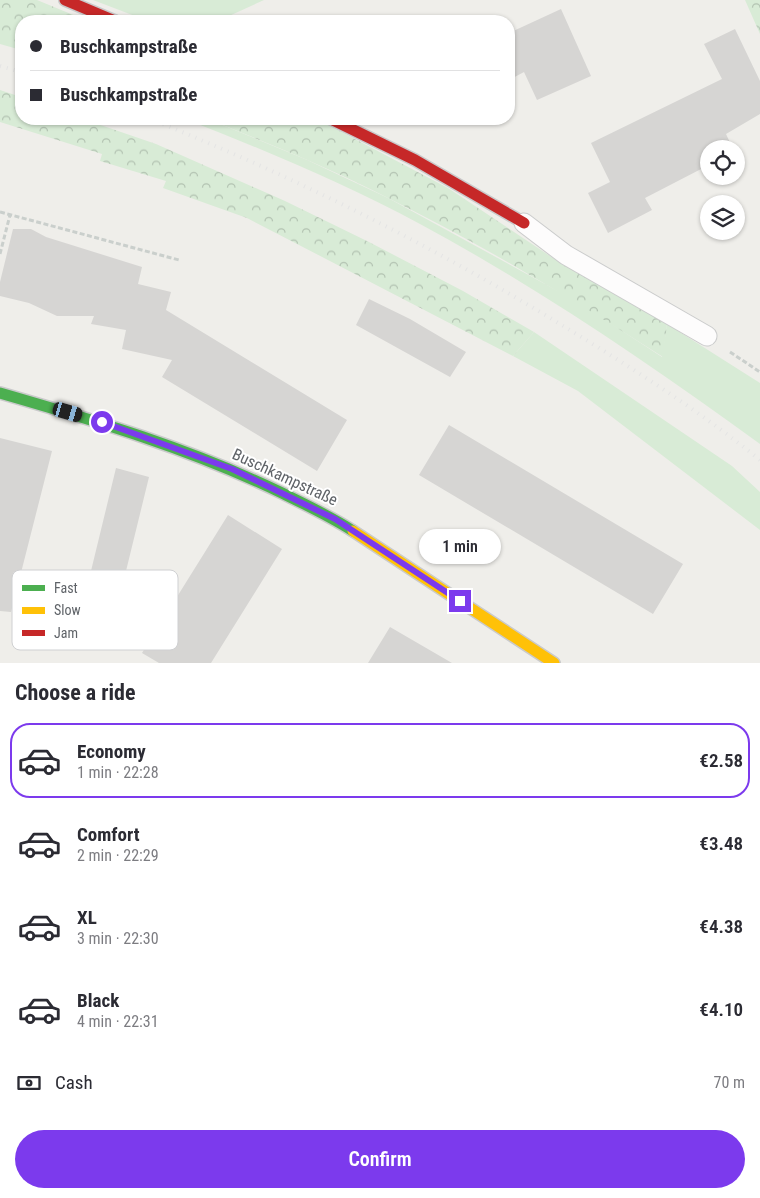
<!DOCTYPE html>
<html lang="en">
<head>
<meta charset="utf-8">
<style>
  :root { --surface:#fff; --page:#f2f2f3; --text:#2b2b33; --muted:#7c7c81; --line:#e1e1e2; --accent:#7c3aed }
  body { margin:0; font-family:"Roboto Condensed",sans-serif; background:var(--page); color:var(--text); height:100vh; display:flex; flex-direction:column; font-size:19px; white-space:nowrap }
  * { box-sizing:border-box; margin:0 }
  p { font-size:16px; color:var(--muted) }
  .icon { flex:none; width:28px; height:28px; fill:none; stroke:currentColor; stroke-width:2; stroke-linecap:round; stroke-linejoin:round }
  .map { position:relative; height:663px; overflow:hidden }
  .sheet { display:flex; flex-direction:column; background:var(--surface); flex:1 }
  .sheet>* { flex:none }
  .hud { position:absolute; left:15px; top:15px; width:500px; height:110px; border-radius:20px; box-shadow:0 1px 4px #0004; display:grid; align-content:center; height:110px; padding:0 15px; background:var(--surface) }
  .fabs { position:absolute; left:700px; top:140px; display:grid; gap:10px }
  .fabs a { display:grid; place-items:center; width:45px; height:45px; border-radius:50%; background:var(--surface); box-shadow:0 1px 4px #0004; font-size:25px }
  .end { position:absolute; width:22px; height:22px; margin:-11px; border:6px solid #7c3aed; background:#fff; box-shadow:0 0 0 2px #fff }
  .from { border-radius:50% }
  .bubble { position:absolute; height:35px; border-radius:18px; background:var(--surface); box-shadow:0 1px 4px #0004; font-size:16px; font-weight:600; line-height:35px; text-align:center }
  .car { position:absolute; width:15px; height:30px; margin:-15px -8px; border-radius:6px; box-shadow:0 0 4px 1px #0007; background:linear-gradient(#222 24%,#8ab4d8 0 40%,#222 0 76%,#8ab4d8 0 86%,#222 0) }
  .hud b { display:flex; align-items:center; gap:18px; height:48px; font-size:19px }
  .hud b+b { border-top:1px solid var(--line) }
  .hud i { width:12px; height:12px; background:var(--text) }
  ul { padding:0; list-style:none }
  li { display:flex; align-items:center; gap:15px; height:75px; margin:0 10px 8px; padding:0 5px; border:2px solid transparent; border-radius:20px }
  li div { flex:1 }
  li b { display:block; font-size:19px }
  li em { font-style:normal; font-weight:600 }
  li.on { border-color:var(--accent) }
  li>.icon { width:45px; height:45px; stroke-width:1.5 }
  h2 { padding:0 15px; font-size:22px; line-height:60px }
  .pay { display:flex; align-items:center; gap:12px; height:55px; padding:0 15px; font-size:19px }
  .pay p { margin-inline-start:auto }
  .action { display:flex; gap:10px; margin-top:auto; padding:10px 15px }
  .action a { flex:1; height:58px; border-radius:30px; background:var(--accent); color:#fff; font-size:20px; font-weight:600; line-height:58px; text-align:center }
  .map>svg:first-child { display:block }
  .green { fill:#d8ebd6 }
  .forest { fill:url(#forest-crowns) }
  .building { fill:#d6d5d3 }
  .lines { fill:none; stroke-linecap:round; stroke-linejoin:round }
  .lane-casing { stroke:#cbcccc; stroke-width:21 }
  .fast-casing { stroke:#cacacb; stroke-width:14 }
  .slow-casing { stroke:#cacacb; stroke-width:14 }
  .jam-casing { stroke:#cacacb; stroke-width:14 }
  .path { stroke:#cacfcc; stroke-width:3; stroke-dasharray:5 2.5; stroke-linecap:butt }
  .lane { stroke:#fdfcfc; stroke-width:19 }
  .fast { stroke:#4caf50; stroke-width:11 }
  .slow { stroke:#ffc107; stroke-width:11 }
  .jam { stroke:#c62828; stroke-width:11 }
  .rail { stroke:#e4e4e4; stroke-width:4; stroke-dasharray:1 6; stroke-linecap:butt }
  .route { stroke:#7c3aed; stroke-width:6 }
  .labels { text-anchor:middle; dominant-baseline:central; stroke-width:4; stroke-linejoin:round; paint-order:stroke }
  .street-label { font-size:16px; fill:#5f6368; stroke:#fff }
  .key { fill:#fff; stroke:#cfd0d2; stroke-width:1 }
  .key-label { font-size:14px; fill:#5f6368 }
</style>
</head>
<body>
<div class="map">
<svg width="760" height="663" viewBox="0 0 760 663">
  <defs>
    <pattern id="forest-crowns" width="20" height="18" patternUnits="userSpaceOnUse" patternTransform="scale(1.25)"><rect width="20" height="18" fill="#d8ebd6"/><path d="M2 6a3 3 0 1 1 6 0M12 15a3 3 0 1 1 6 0" fill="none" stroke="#b2c2b1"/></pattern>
  </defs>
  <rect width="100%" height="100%" fill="#efeeea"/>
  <path class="green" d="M93 0H264L218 21H148Z
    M185 119H208L305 159 388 198 578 302 662 357 667 324 760 383V444C651 365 539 288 420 224 345 184 265 150 185 119Z
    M534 332 732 466 760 492V530L578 391 513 356Z"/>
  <path class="forest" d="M0 0H37L88 21H21V50L0 44Z
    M745 0H760V34Z
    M0 90 21 97V119H83L156 144 285 201 369 242 463 291 534 332 513 356 247 218 163 188 166 181 100 161 102 154 0 122Z
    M208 119H317L448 188 562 264 667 324 663 357C574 300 483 245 388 198 330 168 269 144 208 119Z"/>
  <path class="building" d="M561 9 591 76 537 100 524 72 509 80V33Z
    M735 29 760 81V114L726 134 733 149H709V176H717L709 180 703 168 645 198 652 210 608 233 588 193 610 182 591 143 722 79 704 44Z
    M13 229H31L46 237 142 267 138 284 171 292 166 310 347 420 317 471 162 377 172 360 122 349 126 330 91 324 94 316H57L29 303 0 296V282Z
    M369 299 410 319 466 352 450 377 356 325Z
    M449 425 683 564 653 614 419 475Z
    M0 438 52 451 11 612 0 611Z
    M116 468 149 477 115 616 82 608Z
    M228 515 282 549 211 663H159L142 653Z
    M390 627 452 663H368Z"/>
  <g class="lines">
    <defs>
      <path id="lane" d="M524 223 566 255 707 336"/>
      <path id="fast" d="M0 393C97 421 191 449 282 493 306 505 330 516 353 531"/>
      <path id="slow" d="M353 531 554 663"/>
      <path id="jam" d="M65 0 115 21
        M331 119 415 160 524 223"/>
    </defs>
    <use href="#lane" class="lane-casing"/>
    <use href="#fast" class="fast-casing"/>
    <use href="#slow" class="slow-casing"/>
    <use href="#jam" class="jam-casing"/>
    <path class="path" d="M0 212 179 260
      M0 254 10 215
      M730 352 760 372"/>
    <use href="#lane" class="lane"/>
    <use href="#fast" class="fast"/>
    <use href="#slow" class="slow"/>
    <use href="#jam" class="jam"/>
    <path class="rail" d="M0 66 21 72
      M150 119C293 176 429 244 560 324 629 366 697 409 760 460"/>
  </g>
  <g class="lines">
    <path class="route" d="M102 422 232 469 335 519 460 601"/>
  </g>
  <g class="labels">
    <g class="street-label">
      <text transform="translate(285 477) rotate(25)">Buschkampstraße</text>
    </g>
  </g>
  <rect x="12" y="570" width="166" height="80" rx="8" class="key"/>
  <rect x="22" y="585" width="23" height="6" fill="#4caf50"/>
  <rect x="22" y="607" width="23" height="7" fill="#ffc107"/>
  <rect x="22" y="630" width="23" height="6" fill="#c62828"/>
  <g class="key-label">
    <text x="54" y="593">Fast</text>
    <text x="54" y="615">Slow</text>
    <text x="54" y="638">Jam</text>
  </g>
</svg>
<div class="fabs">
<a><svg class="icon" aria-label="locate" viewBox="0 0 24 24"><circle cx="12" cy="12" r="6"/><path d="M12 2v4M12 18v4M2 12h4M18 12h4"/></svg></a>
<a><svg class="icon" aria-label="layers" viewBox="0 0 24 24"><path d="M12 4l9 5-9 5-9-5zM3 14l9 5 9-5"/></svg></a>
</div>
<i class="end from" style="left:102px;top:422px"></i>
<i class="end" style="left:460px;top:601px"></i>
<div class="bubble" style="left:419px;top:529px;width:82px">1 min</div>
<i class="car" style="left:68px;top:412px;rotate:106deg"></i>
<div class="hud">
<b><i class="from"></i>Buschkampstraße</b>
<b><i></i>Buschkampstraße</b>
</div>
</div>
<section class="sheet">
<h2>Choose a ride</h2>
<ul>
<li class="on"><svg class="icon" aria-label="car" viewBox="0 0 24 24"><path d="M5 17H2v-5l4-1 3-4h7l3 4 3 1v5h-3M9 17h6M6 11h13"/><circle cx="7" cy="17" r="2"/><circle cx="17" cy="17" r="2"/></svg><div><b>Economy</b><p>1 min · 22:28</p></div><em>€2.58</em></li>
<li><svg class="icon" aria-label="car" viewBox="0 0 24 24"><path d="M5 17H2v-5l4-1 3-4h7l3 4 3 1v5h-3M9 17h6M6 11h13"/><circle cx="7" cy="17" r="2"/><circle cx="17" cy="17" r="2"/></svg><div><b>Comfort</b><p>2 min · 22:29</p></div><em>€3.48</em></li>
<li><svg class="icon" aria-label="car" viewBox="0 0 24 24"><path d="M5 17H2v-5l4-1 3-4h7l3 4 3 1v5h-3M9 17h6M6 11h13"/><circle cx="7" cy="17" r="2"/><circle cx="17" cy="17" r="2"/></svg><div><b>XL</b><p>3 min · 22:30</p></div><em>€4.38</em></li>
<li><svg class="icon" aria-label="car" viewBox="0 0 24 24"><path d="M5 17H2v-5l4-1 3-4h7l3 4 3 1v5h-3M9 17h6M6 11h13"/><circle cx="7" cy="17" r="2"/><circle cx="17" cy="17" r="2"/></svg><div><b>Black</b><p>4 min · 22:31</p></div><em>€4.10</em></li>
</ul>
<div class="pay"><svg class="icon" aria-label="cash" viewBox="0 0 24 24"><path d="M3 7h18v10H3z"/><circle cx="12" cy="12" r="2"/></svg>Cash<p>70 m</p></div>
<div class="action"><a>Confirm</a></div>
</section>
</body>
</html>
